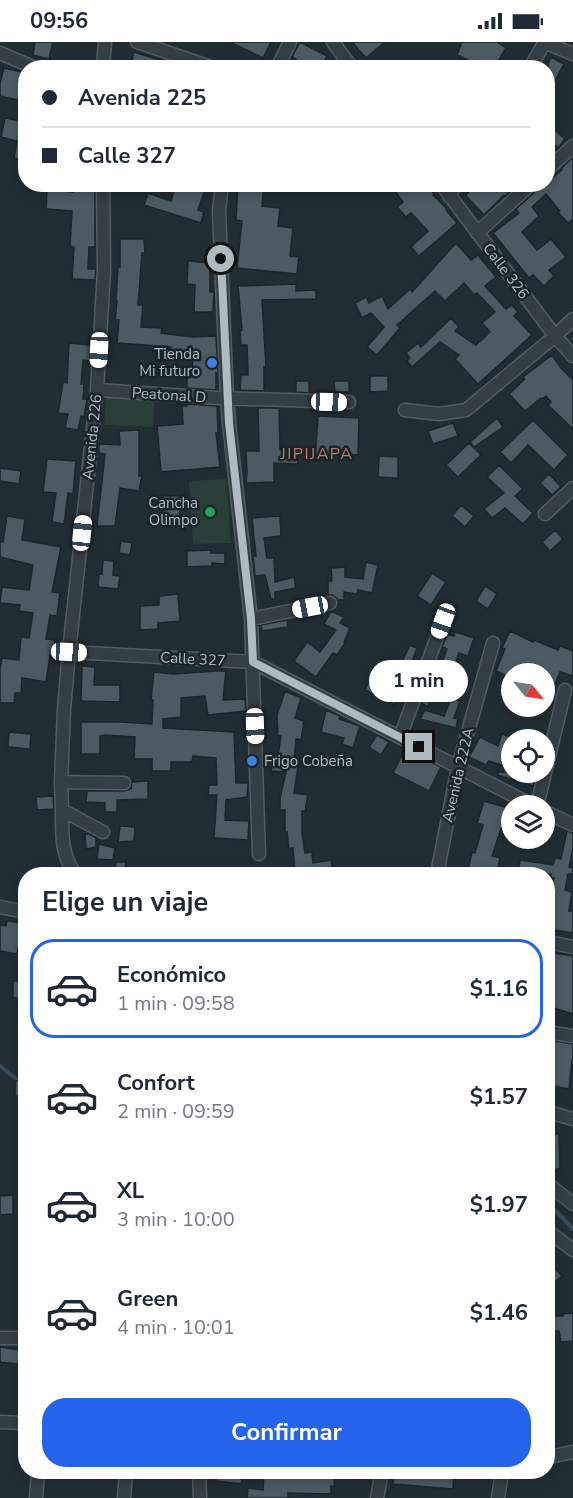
<!DOCTYPE html>
<html lang="es">
<head>
<meta charset="utf-8">
<style>
  :root { --surface:#fff; --page:#f2f2f3; --text:#1f2937; --muted:#747a83; --line:#e0e1e3; --accent:#2563eb }
  body { margin:0; font-family:"Nunito Sans",sans-serif; background:var(--page); color:var(--text); height:100vh; display:flex; flex-direction:column; font-size:22px; white-space:nowrap }
  * { box-sizing:border-box; margin:0 }
  p { font-size:20px; color:var(--muted) }
  .icon { flex:none; width:33px; height:33px; fill:none; stroke:currentColor; stroke-width:2; stroke-linecap:round; stroke-linejoin:round }
  .map { position:relative; flex:1; overflow:hidden }
  .details { position:absolute; left:18px; top:825px; width:537px; height:612px; display:flex; flex-direction:column; background:var(--surface); border-radius:24px; box-shadow:0 3px 9px #0003 }
  .details>* { flex:none }
  .banner { position:absolute; left:18px; top:18px; width:537px; height:132px; border-radius:24px; box-shadow:0 3px 9px #0003; display:grid; align-content:center; height:132px; padding:0 24px; background:var(--surface) }
  .needle { width:39px; rotate:120deg }
  .tools { position:absolute; left:501px; top:621px; display:grid; gap:12px }
  .tools a { display:grid; place-items:center; width:54px; height:54px; border-radius:50%; background:var(--surface); box-shadow:0 3px 9px #0003; font-size:30px }
  .end { position:absolute; width:27px; height:27px; margin:-14px; border:8px solid #afbac1; background:#111; box-shadow:0 0 0 3px #111 }
  .from { border-radius:50% }
  .bubble { position:absolute; height:42px; border-radius:21px; background:var(--surface); box-shadow:0 3px 9px #0003; font-size:20px; font-weight:700; line-height:42px; text-align:center }
  .car { position:absolute; width:18px; height:36px; margin:-18px -9px; border-radius:8px; box-shadow:0 0 4px 2px #0007; background:linear-gradient(#fff 24%,#345 0 40%,#fff 0 76%,#345 0 86%,#fff 0) }
  .banner b { display:flex; align-items:center; gap:21px; height:57px; font-size:22px }
  .banner b+b { border-top:2px solid var(--line) }
  .banner i { width:15px; height:15px; background:var(--text) }
  ul { padding:0; list-style:none }
  li { display:flex; align-items:center; gap:18px; height:99px; margin:0 12px 9px; padding:0 12px; border:3px solid transparent; border-radius:24px }
  li div { flex:1 }
  li b { display:block; font-size:22px }
  li em { font-style:normal; font-weight:700 }
  li.selected { border-color:var(--accent) }
  li>.icon { width:54px; height:54px; stroke-width:1.5 }
  h2 { padding:0 24px; font-size:27px; line-height:72px }
  .action { display:flex; gap:12px; margin-top:auto; padding:12px 24px }
  .action a { flex:1; height:69px; border-radius:24px; background:var(--accent); color:#fff; font-size:24px; font-weight:700; line-height:69px; text-align:center }
  .status { display:flex; justify-content:space-between; align-items:center; height:42px; padding:0 30px; background:var(--surface); direction:ltr }
  .status svg { height:16px; fill:currentColor }
  .map>svg:first-child { display:block }
  .pitch { fill:#2b3d38 }
  .lines { fill:none; stroke-linecap:round; stroke-linejoin:round }
  .stream { stroke:#374c58; stroke-width:4 }
  .building { fill:#4d5a61; stroke:#1c252a; stroke-width:1.5 }
  .minor-casing { stroke:#525c62; stroke-width:15 }
  .minor { stroke:#353e44; stroke-width:12 }
  .route { stroke:#afbac1; stroke-width:8 }
  .shop-dot { fill:#3f7fe0; stroke:#1a2328; stroke-width:2 }
  .leisure-dot { fill:#2e9e5b; stroke:#1a2328; stroke-width:2 }
  .labels { text-anchor:middle; dominant-baseline:central; stroke-width:5; stroke-linejoin:round; paint-order:stroke }
  .street-label { font-size:15px; fill:#afbac1; stroke:#1a2328 }
  .poi-label { font-size:15px; fill:#afbac1; stroke:#1a2328; text-anchor:end }
  .neighbourhood-label { font-size:16px; letter-spacing:1.5px; fill:#c37b67; stroke:#1a2328 }
</style>
</head>
<body>
<div class="status"><b>09:56</b><svg viewBox="0 0 49 12"><path d="M0 12V9h3v3zM5 12V6h3v6zM10 12V3h3v9zM15 12V0h3v12zM26 1h20v11H26zM47 4h2v5h-2z"/></svg></div>
<div class="map">
<svg width="573" height="1456" viewBox="0 0 573 1456">
  <rect width="100%" height="100%" fill="#222d33"/>
  <path class="pitch" d="M106 353 155 357 153 385 104 383Z
    M226 437 231 501 193 502 189 439Z"/>
  <g class="lines">
    <path class="stream" d="M0 1024 18 1038H26
      M548 1161 573 1187"/>
  </g>
  <path class="building" d="M35 0H53L49 17 33 13Z
    M230 0H271L263 16Z
    M300 0 327 14 321 26H293L296 17 292 15Z
    M352 0H385L366 16Z
    M462 0H497L506 6 494 26H470L473 20 457 13Z
    M134 10 179 24 178 26H130Z
    M551 15 564 22 548 52V22Z
    M4 26 26 31V60L0 54V41Z
    M5 76 26 80V107L23 118 14 116 17 99 1 95Z
    M548 82 565 97 558 106 548 97Z
    M573 115V177L568 181 558 170 560 169 546 152 532 165 539 174 522 190 537 208 551 197 566 215 549 228 554 234 544 244 533 233 529 236 493 191 519 171 516 167 537 148 544 142H548V140L562 128 561 127Z
    M73 142H95V205H89L88 227H96L95 238 72 237 74 205 70 204 72 169 46 167 47 148 73 150Z
    M176 142H207L198 168 204 170 201 181 144 163 148 151 171 159Z
    M238 142H264L262 164 280 166 278 184 293 186 290 214 299 215 297 232 237 226 242 179 236 178Z
    M390 142H427L434 152 433 153 447 167 446 168 457 181 419 214 411 205 428 189 411 171 406 175 397 165 403 160Z
    M473 142H514L516 144 505 154 504 153 484 173 466 154Z
    M120 197H144L145 211H142L138 263H143L141 285 162 286 161 291 193 295 216 294 218 331H216V348L187 346V335H192L193 311 171 308V305L117 301 119 278H115L117 259H116L118 225H120Z
    M456 201 471 218 478 213 496 235 485 244 506 267 512 263 518 270 514 274 532 293 478 342 455 317 459 313 440 300 412 325 407 319 410 316 406 311 418 301 421 305 451 276 459 285 455 289 476 303 490 290 482 281 495 270 477 251 474 253 464 241 445 259 435 249 397 283 400 286 377 313 367 305 384 285 371 271 362 276 355 261 366 255 369 261 382 254 388 267 410 247 412 250Z
    M188 219 210 221V250H214L213 270H194L195 243 187 242Z
    M296 242V249L316 248V257L262 258 266 325H264V349L240 348 241 333H248L247 303H241L240 289 242 288 238 244Z
    M69 301 91 303 90 319 83 318 81 342H84L83 357H87L84 375 81 374 78 388 65 386 68 372 58 371 63 340 67 341Z
    M552 313 561 326 573 338V387L548 363 551 360 546 354 542 357 541 356 525 369 509 352 525 337 523 335Z
    M370 334H388V349L370 350Z
    M296 339H309V351L296 350Z
    M334 339H349V350H335Z
    M187 362 217 364 218 391H216L220 425 161 430 157 384 183 382 182 364H187Z
    M258 366H279L280 407 297 406 298 422 274 421V440L246 441 247 430 246 409H259Z
    M318 374 359 376 358 413 329 412V417L315 416Z
    M497 376 503 385 474 405 470 400Z
    M533 378 568 413 554 428 528 403 511 421 500 410Z
    M453 381 458 394 433 402 428 389Z
    M139 388V434H142L139 449 120 446 115 484H97L105 412 99 411V402L120 403 119 389Z
    M469 401 481 413 458 435 446 423Z
    M379 414 398 415V436L378 435Z
    M47 417 76 419 73 452 68 451 64 482 52 480 56 451 43 450Z
    M499 423 523 447 515 454 533 471 523 482 505 466 492 476 484 467 504 451 487 435Z
    M0 426 21 429 19 442 0 439Z
    M549 432 561 445 552 453 540 441Z
    M163 454H179L180 477 164 478Z
    M461 463 474 474 465 485 452 474Z
    M7 474 25 477 22 498 61 505 52 550 60 551 57 574 50 573 46 597 55 598 53 614 50 613 46 640 22 636 21 651H15L14 661H0V627L2 616 19 618 21 595 29 596 33 571 19 569 20 563 0 561 2 545 29 548 33 523 0 515V499L3 500Z
    M280 474 281 494 264 496 267 516H274L275 540 294 535 296 546 275 550V557H271L265 533 255 534 253 514H256L252 476Z
    M555 488 563 497 550 509 542 500Z
    M121 499 132 501 130 513 119 511Z
    M211 508V511H225V522L212 521V524L187 525V509Z
    M103 518 114 519 113 533 120 534 118 547 98 545 99 532H102Z
    M366 520 378 523 372 551 358 548 357 552 344 550V558H338L333 553H328V539H332L331 526 345 525V535L363 537Z
    M432 531 446 540 431 563 417 554Z
    M485 544 497 552 488 567 476 559Z
    M178 552 180 579 158 581V587L140 588V564L159 563V554Z
    M331 569 344 575 340 581 350 586 344 600 345 601 337 613 333 611 316 635 294 619 307 600 320 610 336 588 324 582Z
    M287 578 288 585 262 589 261 583Z
    M510 589 533 600 534 598 558 608 560 604 573 609V634L560 630 553 648 544 645V632H512V636L496 629 505 607 502 606Z
    M455 590 474 596 468 614 459 611 451 634 463 638 458 652 434 644 428 665 421 661 435 624 440 625 447 607 442 605 447 592 454 594Z
    M410 603 417 606 395 663 365 648 373 631 392 640Z
    M82 624 95 625 94 643H120V660L81 659Z
    M216 629H226L223 658 245 657 246 669 208 673 205 654 181 656V675L163 677V686L234 690 236 741H248L247 755 226 758 225 778 249 779 248 798 214 796 217 753H208L209 743H217L216 716 193 714 192 720H171V729H152V717H134L135 695 105 693 100 694V712H81V680H122L152 682 153 658H151L154 630 173 632Z
    M285 649 301 656 295 676 304 679 301 698 296 697 294 718H299L294 751 308 753 305 769H302V791L305 811 312 810 313 821 331 818 333 831 295 832 293 806 289 807 287 790H285V768H280V756L286 730 271 729 273 714H278L281 694H278L277 673Z
    M451 656 460 659 454 676 458 677 456 686 420 677 425 668 444 674Z
    M326 668 340 674 339 677 360 684 353 706 342 702 344 696 321 690Z
    M9 690 31 692 30 707 8 705Z
    M502 692 513 696 512 698V702L504 724 489 719 486 723 469 715 480 695 498 704Z
    M377 693 389 700 381 713 369 705Z
    M405 707 441 725 429 749 393 731Z
    M498 730H537L533 744 498 733Z
    M148 739V757L117 758V770H105V761L86 760 87 749H124L131 747 132 740Z
    M53 754 54 767 37 768 36 755Z
    M484 759 508 766 492 814 500 816 497 832H467L472 810 475 811 483 783 477 781Z
    M120 784 135 785 134 799 118 800Z
    M567 789 573 791V807L569 825 573 826V832H568L565 848 572 850 569 869H573V891L548 887V873L554 836H551V832H518L520 818 553 823 555 816 561 817Z
    M85 792H89L96 796V805L86 807Z
    M99 802 115 806 113 818 97 817Z
    M116 820H126L124 832H114Z
    M7 879 23 881 17 912 0 909V883L6 884Z
    M548 910 573 914V972L548 964Z
    M13 939H26V956H13Z
    M548 998 573 1002V1019H572L569 1047 548 1043Z
    M15 1039H26V1054H15Z
    M551 1092H559L560 1127 550 1128Z
    M13 1153V1172L0 1173V1154Z
    M548 1218 562 1234 548 1246Z
    M573 1271V1299L561 1300 559 1289H548V1274H563V1272Z
    M0 1305 26 1309 25 1323 0 1320Z
    M217 1430H243L241 1442 216 1439Z
    M264 1430H335L334 1445 331 1444V1452L288 1451V1456H247L248 1446 263 1448Z
    M394 1430H454L453 1447 393 1442Z"/>
  <g class="lines">
    <defs>
      <path id="minor" d="M137 0 214 26
        M333 0 352 26
        M544 0 573 12
        M0 11 35 26
        M103 26 105 0
        M277 26 290 0
        M530 26 545 0
        M548 127 573 104
        M103 142 104 228 97 348 69 610 64 667 61 740 124 741
        M222 142 219 169 227 356 229 381 251 577 259 812
        M441 142 555 294 573 314
        M449 154 456 142
        M477 191 531 142
        M97 348 218 356 349 360
        M405 368 439 372 466 368 555 294 573 277
        M545 472 573 446
        M251 577 330 561
        M69 610 253 620 534 764
        M400 695 443 579
        M61 740 62 768 103 790
        M537 764 565 648
        M62 768C62 791 61 813 75 832
        M544 769 573 783
        M437 832 458 725 493 601
        M0 865 26 870
        M548 900 573 905
        M548 990 573 994
        M548 1070 573 1077
        M548 1142 573 1162
        M548 1189 573 1208
        M0 1296H26
        M0 1380 26 1381
        M548 1415 573 1410
        M199 1430 200 1456
        M36 1456 38 1430
        M124 1456 126 1430
        M377 1456 382 1430
        M498 1456 502 1430"/>
    </defs>
    <use href="#minor" class="minor-casing"/>
    <use href="#minor" class="minor"/>
  </g>
  <g class="lines">
    <path class="route" d="M221 217 229 381 251 577 253 620 419 705"/>
  </g>
  <g class="shop-dot">
    <circle cx="212" cy="321" r="6"/>
    <circle cx="252" cy="719" r="6"/>
  </g>
  <circle class="leisure-dot" cx="210" cy="470" r="6"/>
  <g class="labels">
    <g class="street-label">
      <text transform="translate(506 229) rotate(53)">Calle 326</text>
      <text transform="translate(169 353) rotate(4)">Peatonal D</text>
      <text transform="translate(92 395) rotate(-84)">Avenida 226</text>
      <text transform="translate(193 617) rotate(3)">Calle 327</text>
      <text transform="translate(458 733) rotate(-77)">Avenida 222A</text>
    </g>
    <g class="poi-label">
      <text x="200" y="312">Tienda<tspan x="200" dy="17">Mi futuro</tspan></text>
      <text x="198" y="461">Cancha<tspan x="198" dy="17">Olimpo</tspan></text>
      <text x="264" y="719" text-anchor="start">Frigo Cobeña</text>
    </g>
    <g class="neighbourhood-label">
      <text x="317" y="412">JIPIJAPA</text>
    </g>
  </g>
</svg>
<div class="tools">
<a><svg class="needle" viewBox="-14 -14 28 28"><path d="M0-13l5 13h-10z" fill="#e53935"/><path d="M0 13l5-13h-10z" fill="#747a83"/></svg></a>
<a><svg class="icon" aria-label="locate" viewBox="0 0 24 24"><circle cx="12" cy="12" r="6"/><path d="M12 2v4M12 18v4M2 12h4M18 12h4"/></svg></a>
<a><svg class="icon" aria-label="layers" viewBox="0 0 24 24"><path d="M12 4l9 5-9 5-9-5zM3 14l9 5 9-5"/></svg></a>
</div>
<i class="end from" style="left:221px;top:217px"></i>
<i class="end" style="left:419px;top:705px"></i>
<div class="bubble" style="left:369px;top:618px;width:99px">1 min</div>
<i class="car" style="left:99px;top:308px;rotate:183deg"></i>
<i class="car" style="left:329px;top:360px;rotate:92deg"></i>
<i class="car" style="left:82px;top:491px;rotate:6deg"></i>
<i class="car" style="left:310px;top:565px;rotate:259deg"></i>
<i class="car" style="left:443px;top:579px;rotate:200deg"></i>
<i class="car" style="left:69px;top:610px;rotate:93deg"></i>
<i class="car" style="left:255px;top:684px;rotate:178deg"></i>
<div class="banner">
<b><i class="from"></i>Avenida 225</b>
<b><i></i>Calle 327</b>
</div>
<section class="details">
<h2>Elige un viaje</h2>
<ul>
<li class="selected"><svg class="icon" aria-label="car" viewBox="0 0 24 24"><path d="M5 17H2v-5l4-1 3-4h7l3 4 3 1v5h-3M9 17h6M6 11h13"/><circle cx="7" cy="17" r="2"/><circle cx="17" cy="17" r="2"/></svg><div><b>Económico</b><p>1 min · 09:58</p></div><em>$1.16</em></li>
<li><svg class="icon" aria-label="car" viewBox="0 0 24 24"><path d="M5 17H2v-5l4-1 3-4h7l3 4 3 1v5h-3M9 17h6M6 11h13"/><circle cx="7" cy="17" r="2"/><circle cx="17" cy="17" r="2"/></svg><div><b>Confort</b><p>2 min · 09:59</p></div><em>$1.57</em></li>
<li><svg class="icon" aria-label="car" viewBox="0 0 24 24"><path d="M5 17H2v-5l4-1 3-4h7l3 4 3 1v5h-3M9 17h6M6 11h13"/><circle cx="7" cy="17" r="2"/><circle cx="17" cy="17" r="2"/></svg><div><b>XL</b><p>3 min · 10:00</p></div><em>$1.97</em></li>
<li><svg class="icon" aria-label="car" viewBox="0 0 24 24"><path d="M5 17H2v-5l4-1 3-4h7l3 4 3 1v5h-3M9 17h6M6 11h13"/><circle cx="7" cy="17" r="2"/><circle cx="17" cy="17" r="2"/></svg><div><b>Green</b><p>4 min · 10:01</p></div><em>$1.46</em></li>
</ul>
<div class="action"><a>Confirmar</a></div>
</section>
</div>
</body>
</html>
